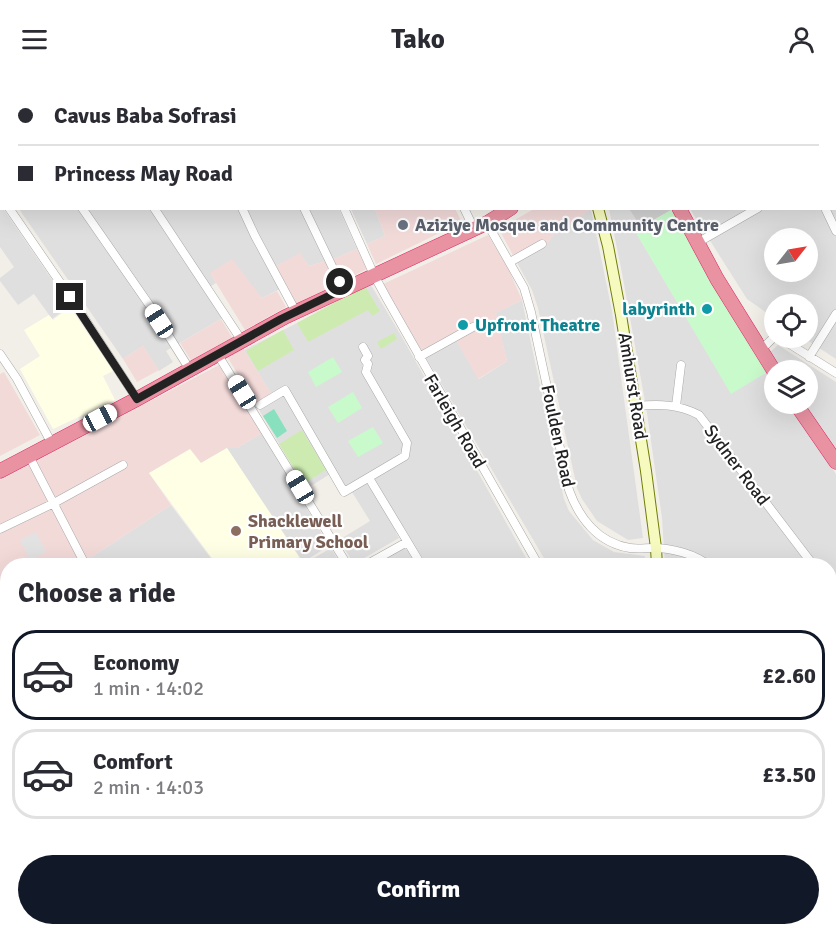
<!DOCTYPE html>
<html lang="en">
<head>
<meta charset="utf-8">
<style>
  :root { --surface:#fff; --page:#f2f2f3; --text:#2b2b33; --muted:#7c7c81; --line:#e1e1e2; --accent:#111827 }
  body { margin:0; font-family:Signika,sans-serif; background:var(--page); color:var(--text); height:100vh; display:flex; flex-direction:column; font-size:22px; white-space:nowrap }
  * { box-sizing:border-box; margin:0 }
  p { font-size:20px; color:var(--muted) }
  .icon { flex:none; width:33px; height:33px; fill:none; stroke:currentColor; stroke-width:2; stroke-linecap:round; stroke-linejoin:round }
  .map { position:relative; flex:1; overflow:hidden }
  .panel { position:absolute; left:0px; top:480px; width:837px; height:378px; display:flex; flex-direction:column; background:var(--surface); border-radius:24px 24px 0 0; box-shadow:0 6px 24px #0002 }
  .panel>* { flex:none }
  .guide { position:absolute; left:0px; top:0px; width:837px; height:132px; box-shadow:0 6px 24px #0002; display:grid; align-content:center; height:132px; padding:0 18px; background:var(--surface) }
  .needle { width:39px; rotate:59deg }
  .fabs { position:absolute; left:764px; top:150px; display:grid; gap:12px }
  .fabs a { display:grid; place-items:center; width:54px; height:54px; border-radius:50%; background:var(--surface); box-shadow:0 6px 24px #0002; font-size:30px }
  .end { position:absolute; width:27px; height:27px; margin:-14px; border:8px solid #222; background:#fff; box-shadow:0 0 0 3px #fff }
  .from { border-radius:50% }
  .car { position:absolute; width:18px; height:36px; margin:-18px -9px; border-radius:8px; box-shadow:0 0 4px 2px #0007; background:linear-gradient(#fff 24%,#345 0 40%,#fff 0 76%,#345 0 86%,#fff 0) }
  .guide b { display:flex; align-items:center; gap:21px; height:57px; font-size:22px }
  .guide b+b { border-top:2px solid var(--line) }
  .guide i { width:15px; height:15px; background:var(--text) }
  ul { padding:0; list-style:none }
  li { display:flex; align-items:center; gap:18px; height:90px; margin:0 12px 9px; padding:0 6px; border:3px solid var(--line); border-radius:24px }
  li div { flex:1 }
  li b { display:block; font-size:22px }
  li em { font-style:normal; font-weight:800 }
  li.current { border-color:var(--accent) }
  li>.icon { width:54px; height:54px; stroke-width:1.5 }
  h2 { padding:0 18px; font-size:27px; line-height:72px }
  .cta { display:flex; gap:12px; margin-top:auto; padding:12px 18px }
  .cta a { flex:1; height:69px; border-radius:36px; background:var(--accent); color:#fff; font-size:24px; font-weight:800; line-height:69px; text-align:center }
  header { display:flex; justify-content:space-between; align-items:center; height:78px; padding:0 18px; background:var(--surface); font-size:27px; font-weight:800 }
  .map>svg:first-child { display:block }
  .residential { fill:#e0dfdf; fill-rule:evenodd }
  .commercial { fill:#f2dad9 }
  .education { fill:#ffffe5 }
  .religious { fill:#d0d0d0 }
  .grass { fill:#cdebb0 }
  .park { fill:#c8facc }
  .pitch { fill:#88e0be }
  .parking { fill:#e2e2e2 }
  .lines { fill:none; stroke-linecap:round; stroke-linejoin:round }
  .street-casing { stroke:#a9a9a9; stroke-width:9 }
  .secondary-casing { stroke:#707d05; stroke-width:12 }
  .highway-casing { stroke:#dc2a67; stroke-width:15 }
  .street { stroke:#fff; stroke-width:8 }
  .secondary { stroke:#f7fabf; stroke-width:10 }
  .highway { stroke:#e892a2; stroke-width:14 }
  .rail { stroke:#707070; stroke-width:2; stroke-dasharray:12 12; stroke-linecap:butt }
  .route { stroke:#222; stroke-width:8 }
  .worship-dot { fill:#6b7280; stroke:#fff; stroke-width:2 }
  .culture-dot { fill:#0f9aa8; stroke:#fff; stroke-width:2 }
  .education-dot { fill:#8d6e63; stroke:#fff; stroke-width:2 }
  .labels { text-anchor:middle; dominant-baseline:central; stroke-width:4.5; stroke-linejoin:round; paint-order:stroke }
  .worship-label { font-size:18px; font-weight:bold; fill:#5b616d; stroke:#fff; text-anchor:start }
  .culture-label { font-size:18px; font-weight:bold; fill:#0d838f; stroke:#fff; text-anchor:end }
  .street-label { font-size:18px; fill:#222; stroke:#fff }
  .education-label { font-size:18px; font-weight:bold; fill:#785e54; stroke:#fff; text-anchor:start }
</style>
</head>
<body>
<header><svg class="icon" aria-label="menu" viewBox="0 0 24 24"><path d="M4 6h16M4 12h16M4 18h16"/></svg>Tako<svg class="icon" aria-label="person" viewBox="0 0 24 24"><circle cx="12" cy="8" r="4"/><path d="M4 21q1-7 8-7t8 7"/></svg></header>
<div class="map">
<svg width="836" height="858" viewBox="0 0 836 858">
  <rect width="100%" height="100%" fill="#f2efe9"/>
  <path class="residential" d="M0 0H95L96 1 2 2 1 5Z
    M197 0H290L291 1 198 2Z
    M508 0H641L642 1 509 2Z
    M836 15V281L804 260H807V226H774V240L747 221 690 131 836 130ZM774 160H807V194H774Z
    M0 126 70 228 52 241 34 216 18 227 0 203V200L14 189 0 169Z
    M19 131H242L282 210 262 220 211 196 216 205 208 210 226 238 166 273 173 284 159 293 143 268 123 281Z
    M246 131H339L357 171 336 180 309 188 300 176 276 188Z
    M351 131H375L385 158 367 166Z
    M591 131 612 233 643 460 628 462 597 443 582 421 577 410 538 230 532 212 516 183 547 166 553 157Z
    M609 131H629L641 149 635 153 731 315 767 294 774 304V326H789L836 396V525L830 531V488L665 487 662 440 647 335 622 195Z
    M371 207 402 259 530 487H427L403 448 395 453 399 460 354 486 339 462 370 443 352 414 344 419 330 396 306 411 256 327 272 317 244 272Z
    M522 222 559 398 564 421 569 433 593 462 614 474 645 478 644 487H548L425 278 455 260 479 301 507 283 495 235Z
    M778 267 836 304V370L805 326H807V292H782L769 275Z
    M262 355 329 468 303 484 227 370H237Z
    M171 427 216 487H91L90 480Z
    M404 468 417 487 371 488Z
    M331 470 341 487H308L307 484Z
    M836 546V645L830 652V551Z
    M0 660 8 661 7 739 0 751Z
    M836 682V788L830 792V691Z
    M0 786H7L8 850 118 851 110 858H0Z
    M272 850 487 851 482 858H264Z
    M513 851H657L650 858H509Z"/>
  <path class="commercial" d="M375 131H455L462 144 376 186 367 166 385 158Z
    M534 131H591L553 157 547 166 516 183 499 151Z
    M488 157 507 188 522 222 496 235 507 283 478 301 455 260 425 278 381 207Z
    M357 171 367 191 297 227 276 188 300 175 309 188 336 180Z
    M232 181 262 220 277 213 286 229 245 252 210 195Z
    M221 241 233 261 192 284 180 265Z
    M143 268 159 292 137 304 123 281Z
    M243 270 272 317 256 327 228 280Z
    M219 287 262 355 237 370H227L201 385 149 395 171 427 90 480 91 487 8 488 7 589 0 584V402Z
    M4 294 40 357 0 378V296Z
    M0 622 7 633V661L0 660Z"/>
  <path class="education" d="M70 229 113 293 103 298 115 322 53 351 20 291 40 278 24 252 49 237 53 242Z
    M227 370 299 479 291 487H217L149 395 190 371 201 385Z"/>
  <path class="religious" d="M629 131H673L641 149Z"/>
  <path class="grass" d="M365 208 380 233 372 238 368 232 308 264 297 245Z
    M283 252 294 272 258 293 246 273Z
    M394 255 397 261 381 271 377 264Z
    M302 352 326 392 303 406 279 366Z"/>
  <path class="park" d="M673 131 767 294 731 316 635 153Z
    M333 279 342 294 316 309 308 294Z
    M353 314 362 330 338 345 328 329Z
    M373 349 383 365 358 379 348 363Z
    M830 835 836 846V858H690L696 851 830 850Z"/>
  <path class="pitch" d="M274 331 287 353 277 360 263 338Z"/>
  <path class="parking" d="M36 454 46 474 30 482 20 462Z"/>
  <g class="lines">
    <defs>
      <path id="street" d="M64 0 65 2
        M193 0 194 2
        M297 0 298 2
        M400 0V2
        M485 0 486 2
        M647 0 648 2
        M761 0 762 2
        M829 0 830 2
        M836 14V16
        M0 15 2 17
        M0 117 2 119
        M9 130 79 232 137 321
        M82 130 150 228 190 292
        M154 130 242 263
        M242 130 255 158 296 234
        M304 130 343 211
        M344 130 374 197 387 221 539 488
        M464 130 474 151
        M825 130 836 153
        M487 145 524 210 531 234 569 412C579 440 598 465 630 470 637 471 646 470 653 470 672 470 695 476 710 488
        M697 165 758 130
        M510 184 542 166
        M780 260 836 295
        M761 272 774 259
        M0 276 17 301 52 366
        M218 277 348 488
        M419 279 473 249
        M809 279 836 236
        M260 327 285 312 344 414 405 378 407 365 366 294 368 286 365 282 368 278 363 269
        M636 328C659 326 678 326 699 337L814 488
        M676 328 681 287
        M29 378 86 488
        M369 400 422 488
        M0 451 54 425 123 387
        M364 488 407 464
        M830 508 836 517
        M0 582 8 574
        M0 668H8
        M830 800 836 796
        M830 822 836 833
        M465 850 478 858
        M114 858 124 850
        M251 858 260 850
        M384 858 389 850
        M546 858 550 850"/>
      <path id="secondary" d="M598 130 608 168 621 237 646 393 656 470 657 488
        M830 541 836 536
        M0 597 8 601
        M0 767 8 756
        M0 774 8 779
        M136 850 145 858
        M494 858 499 850"/>
      <path id="highway" d="M745 2 748 0
        M679 130 717 201 774 293
        M796 326 836 384
        M0 393 137 321 285 239 487 145 511 130"/>
    </defs>
    <use href="#street" class="street-casing"/>
    <use href="#secondary" class="secondary-casing"/>
    <use href="#highway" class="highway-casing"/>
    <use href="#street" class="street"/>
    <use href="#secondary" class="secondary"/>
    <use href="#highway" class="highway"/>
    <path class="rail" d="M830 673 836 665
      M667 858 674 850"/>
  </g>
  <g class="lines">
    <path class="route" d="M70 219 137 321 281 241 343 211 340 204"/>
  </g>
  <circle class="worship-dot" cx="403" cy="147" r="6"/>
  <g class="culture-dot">
    <circle cx="707" cy="231" r="6"/>
    <circle cx="463" cy="247" r="6"/>
  </g>
  <circle class="education-dot" cx="236" cy="453" r="6"/>
  <g class="labels">
    <g class="worship-label">
      <text x="415" y="147">Aziziye Mosque and Community Centre</text>
    </g>
    <g class="culture-label">
      <text x="695" y="231">labyrinth</text>
      <text x="475" y="247" text-anchor="start">Upfront Theatre</text>
    </g>
    <g class="street-label">
      <text transform="translate(633 308) rotate(81)">Amhurst Road</text>
      <text transform="translate(455 343) rotate(60)">Farleigh Road</text>
      <text transform="translate(558 358) rotate(78)">Foulden Road</text>
      <text transform="translate(737 387) rotate(53)">Sydner Road</text>
    </g>
    <g class="education-label">
      <text x="248" y="443">Shacklewell<tspan x="248" dy="21">Primary School</tspan></text>
    </g>
  </g>
</svg>
<div class="fabs">
<a><svg class="needle" viewBox="-14 -14 28 28"><path d="M0-13l5 13h-10z" fill="#e53935"/><path d="M0 13l5-13h-10z" fill="#7c7c81"/></svg></a>
<a><svg class="icon" aria-label="locate" viewBox="0 0 24 24"><circle cx="12" cy="12" r="6"/><path d="M12 2v4M12 18v4M2 12h4M18 12h4"/></svg></a>
<a><svg class="icon" aria-label="layers" viewBox="0 0 24 24"><path d="M12 4l9 5-9 5-9-5zM3 14l9 5 9-5"/></svg></a>
</div>
<i class="end from" style="left:340px;top:204px"></i>
<i class="end" style="left:70px;top:219px"></i>
<i class="car" style="left:159px;top:243px;rotate:327deg"></i>
<i class="car" style="left:242px;top:314px;rotate:328deg"></i>
<i class="car" style="left:100px;top:340px;rotate:62deg"></i>
<i class="car" style="left:300px;top:409px;rotate:329deg"></i>
<div class="guide">
<b><i class="from"></i>Cavus Baba Sofrasi</b>
<b><i></i>Princess May Road</b>
</div>
<section class="panel">
<h2>Choose a ride</h2>
<ul>
<li class="current"><svg class="icon" aria-label="car" viewBox="0 0 24 24"><path d="M5 17H2v-5l4-1 3-4h7l3 4 3 1v5h-3M9 17h6M6 11h13"/><circle cx="7" cy="17" r="2"/><circle cx="17" cy="17" r="2"/></svg><div><b>Economy</b><p>1 min · 14:02</p></div><em>£2.60</em></li>
<li><svg class="icon" aria-label="car" viewBox="0 0 24 24"><path d="M5 17H2v-5l4-1 3-4h7l3 4 3 1v5h-3M9 17h6M6 11h13"/><circle cx="7" cy="17" r="2"/><circle cx="17" cy="17" r="2"/></svg><div><b>Comfort</b><p>2 min · 14:03</p></div><em>£3.50</em></li>
</ul>
<div class="cta"><a>Confirm</a></div>
</section>
</div>
</body>
</html>
